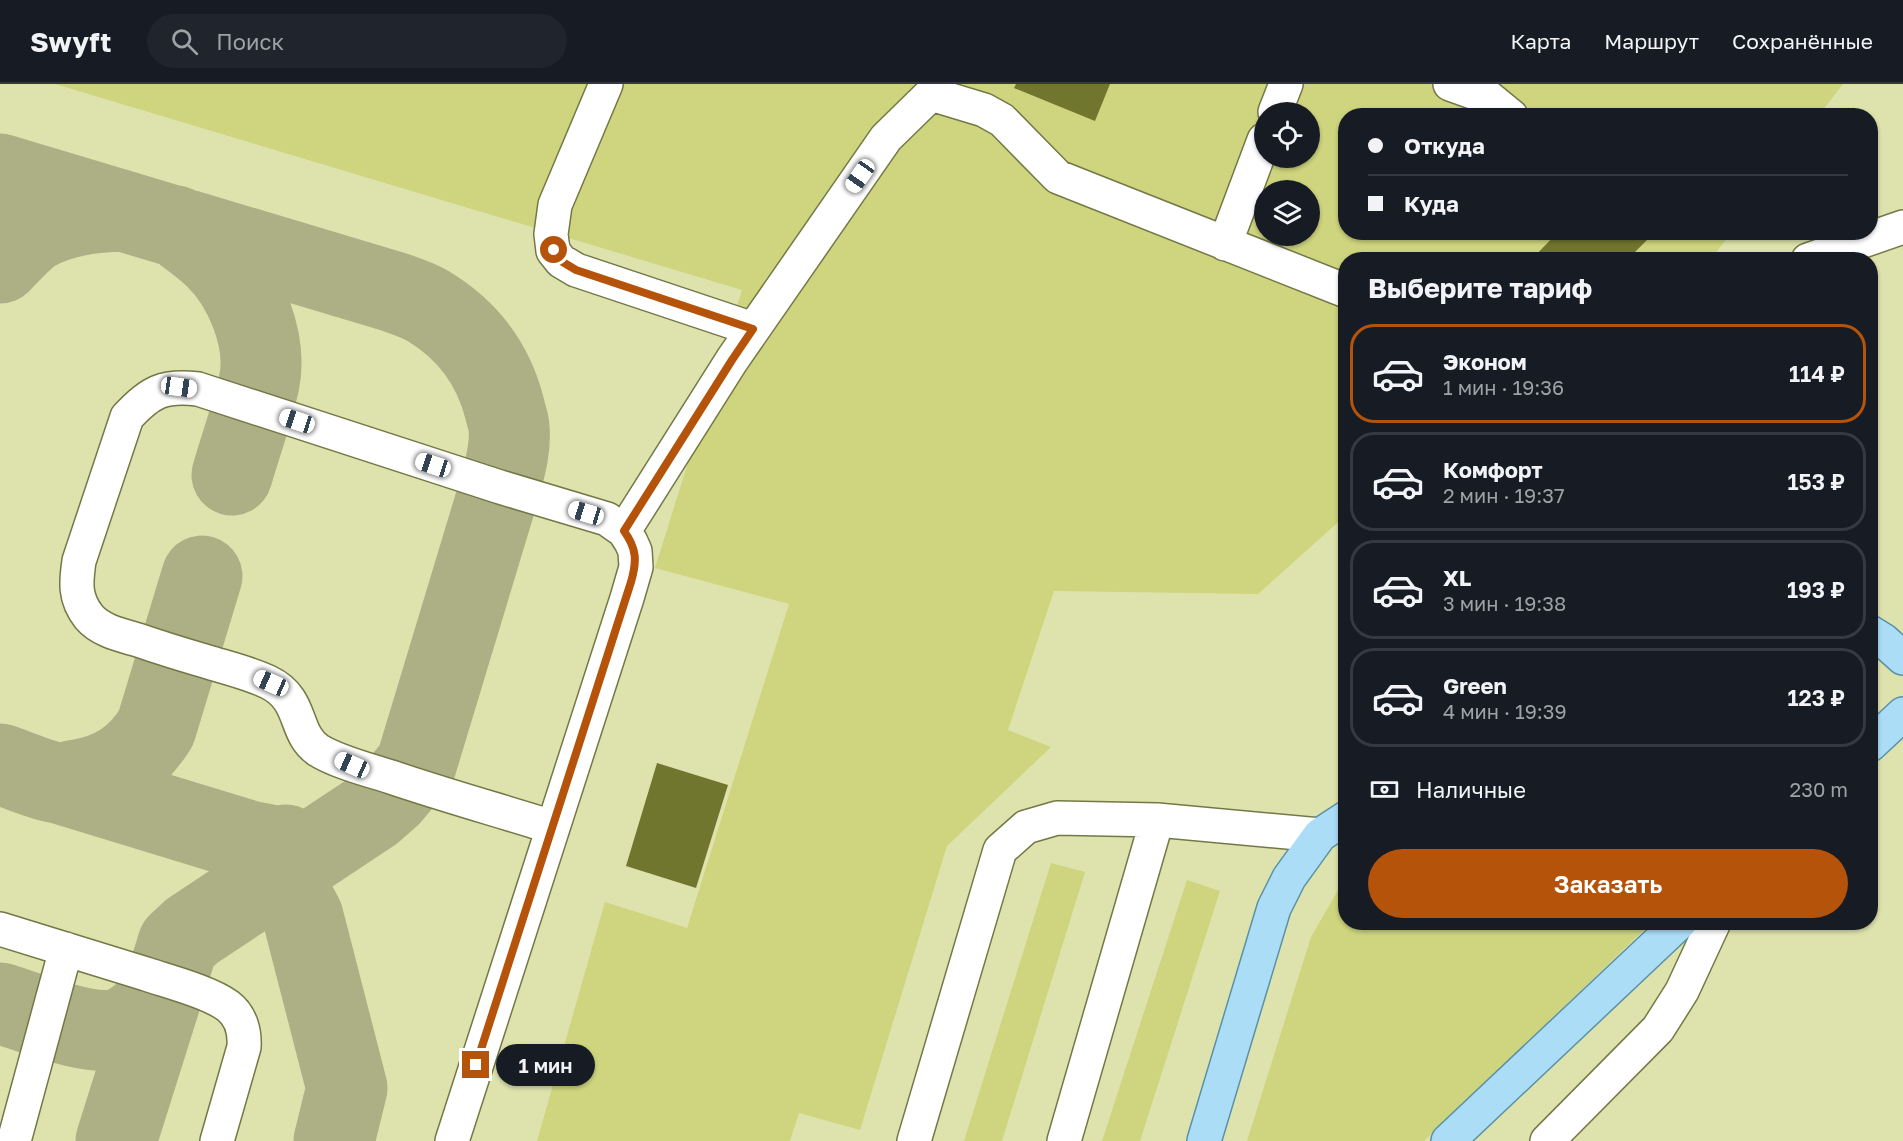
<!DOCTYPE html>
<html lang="ru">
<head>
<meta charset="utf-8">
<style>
  :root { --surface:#171b24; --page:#20242c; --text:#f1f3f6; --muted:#9ea1a6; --line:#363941; --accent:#b45309 }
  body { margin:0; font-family:"Golos Text",sans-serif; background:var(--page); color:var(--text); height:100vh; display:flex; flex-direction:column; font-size:22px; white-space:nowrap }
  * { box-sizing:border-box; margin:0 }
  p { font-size:20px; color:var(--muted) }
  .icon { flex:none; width:33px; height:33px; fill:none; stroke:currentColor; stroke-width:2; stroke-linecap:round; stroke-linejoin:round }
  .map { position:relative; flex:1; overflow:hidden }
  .drawer { position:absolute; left:1338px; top:168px; width:540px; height:678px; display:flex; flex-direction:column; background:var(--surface); border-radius:24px; box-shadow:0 2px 4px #0004 }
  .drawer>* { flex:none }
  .top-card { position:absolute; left:1338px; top:24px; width:540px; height:132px; border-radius:24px; box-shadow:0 2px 4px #0004; display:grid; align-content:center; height:132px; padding:0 30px; background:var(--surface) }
  .tools { position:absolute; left:1254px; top:18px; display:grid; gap:12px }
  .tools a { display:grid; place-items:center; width:66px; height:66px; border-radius:50%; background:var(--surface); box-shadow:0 2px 4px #0004; font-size:30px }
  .end { position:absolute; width:27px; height:27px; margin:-14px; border:8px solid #b45309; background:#fff; box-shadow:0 0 0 3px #fff }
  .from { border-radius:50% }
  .bubble { position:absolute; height:42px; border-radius:21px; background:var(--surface); box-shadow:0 2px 4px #0004; font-size:20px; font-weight:600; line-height:42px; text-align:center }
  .car { position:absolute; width:18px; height:36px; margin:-18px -9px; border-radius:8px; box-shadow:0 0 4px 2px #0007; background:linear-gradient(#fff 24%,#345 0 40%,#fff 0 76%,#345 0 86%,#fff 0) }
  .top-card b { display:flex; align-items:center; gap:21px; height:57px; font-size:22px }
  .top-card b+b { border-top:2px solid var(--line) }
  .top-card i { width:15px; height:15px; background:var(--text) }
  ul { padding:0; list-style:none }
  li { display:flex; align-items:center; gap:18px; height:99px; margin:0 12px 9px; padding:0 18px; border:3px solid var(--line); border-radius:24px }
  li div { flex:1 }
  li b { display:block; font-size:22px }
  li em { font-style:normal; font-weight:600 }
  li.active { border-color:var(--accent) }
  li>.icon { width:54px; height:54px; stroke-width:1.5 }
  h2 { padding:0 30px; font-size:27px; line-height:72px }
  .pay { display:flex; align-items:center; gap:15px; height:66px; padding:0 30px; font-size:22px }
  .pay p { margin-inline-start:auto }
  .primary-button { display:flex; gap:12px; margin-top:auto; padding:12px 30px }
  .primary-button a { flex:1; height:69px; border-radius:36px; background:var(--accent); color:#fff; font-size:24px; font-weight:600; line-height:69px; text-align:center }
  header { display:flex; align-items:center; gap:36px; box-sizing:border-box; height:84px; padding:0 30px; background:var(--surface); border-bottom:2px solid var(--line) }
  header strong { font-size:28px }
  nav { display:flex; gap:33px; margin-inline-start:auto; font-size:21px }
  .search { width:420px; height:54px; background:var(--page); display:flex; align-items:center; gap:15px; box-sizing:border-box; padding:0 21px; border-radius:33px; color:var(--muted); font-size:22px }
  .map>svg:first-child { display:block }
  .green { fill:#ced57e; fill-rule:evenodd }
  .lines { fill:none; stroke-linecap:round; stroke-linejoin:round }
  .taxiway { stroke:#acb084; stroke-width:81 }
  .building { fill:#71762f }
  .minor-casing { stroke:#747846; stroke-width:36 }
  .major-casing { stroke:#5a91a5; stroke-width:36 }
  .minor { stroke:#fff; stroke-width:33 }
  .major { stroke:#acddf7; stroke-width:33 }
  .route { stroke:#b45309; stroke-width:8 }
</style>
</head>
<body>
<header>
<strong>Swyft</strong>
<div class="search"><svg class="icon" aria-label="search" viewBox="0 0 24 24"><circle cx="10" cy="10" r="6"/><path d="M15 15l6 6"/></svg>Поиск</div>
<nav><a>Карта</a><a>Маршрут</a><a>Сохранённые</a></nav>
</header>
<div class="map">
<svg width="1903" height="1057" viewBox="0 0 1903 1057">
  <rect width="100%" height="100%" fill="#dee3ad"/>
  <path class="green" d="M55 0H1843L1819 31 1346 32V148L1731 149 1711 175 1346 176 1345 432 1258 510 1054 507 1008 646 1051 663 947 762 860 1046 799 1029 790 1057H537L605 818 687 844 789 520 655 484 742 206ZM1264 28H1310V74H1264ZM1264 106H1310V152H1264Z
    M1051 779 1085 788 1002 1057H964Z
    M1345 794 1346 838 1651 839 1424 1057H1247L1311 853Z
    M1187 796 1220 807 1140 1057H1102Z"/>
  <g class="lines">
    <path class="taxiway" d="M0 90 394 208C405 212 418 216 428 222 468 246 494 281 505 326 506 332 509 338 509 344 511 364 505 384 500 403L416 681 390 712 373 727 192 847 178 860 116 1057
      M176 142C189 152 204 162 216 174 245 202 268 257 259 299 252 330 241 360 232 391
      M0 179C11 168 22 155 34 147 63 131 93 128 124 127
      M0 680C16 685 42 697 58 699 64 699 71 697 77 696 112 691 137 675 156 644L202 492
      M59 699 249 757 275 762 286 761
      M233 752 262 776 288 805 303 833 347 1004 334 1057
      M0 919C29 928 95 955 122 944 136 938 148 926 160 916"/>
  </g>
  <path class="building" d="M1016 0H1110L1095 37 1014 4Z
    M1558 148H1612L1615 151 1617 148H1645L1649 154 1627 176H1531Z
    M657 679 728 701 696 804 626 782Z"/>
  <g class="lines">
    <defs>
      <path id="minor" d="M606 0 555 121 551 150 553 167 561 177 576 186 753 245
        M1450 0 1489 14 1511 32
        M931 10 984 26 1002 36 1058 93 1346 207
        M1275 28 1286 0
        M1225 160 1264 56
        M1808 176 1903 143
        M624 447 732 276 886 54 931 10 936 0
        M0 845C49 860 97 875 146 890 170 898 209 908 228 922 241 932 245 948 244 963L217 1057
        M14 1057 66 865
        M452 1057 627 514 636 483 635 467 631 458 624 447 607 435 500 403 198 305C163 301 150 308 127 333L79 477C76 498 74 514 89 533 101 547 121 551 138 556 161 564 184 571 208 578 228 584 249 589 268 598 304 615 293 649 318 666 337 678 369 686 391 693 444 711 498 726 552 743
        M914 1057 1000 766 1026 743 1057 734 1157 736 1320 751
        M1064 1057 1157 736
        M1547 1057 1658 945 1682 907 1714 838"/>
      <path id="major" d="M1870 548 1883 556 1903 574
        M1870 661 1903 630
        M1204 1057 1274 824 1289 794 1320 751 1346 734
        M1448 1057 1680 838"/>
    </defs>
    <use href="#minor" class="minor-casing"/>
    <use href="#major" class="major-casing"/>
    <use href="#minor" class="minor"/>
    <use href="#major" class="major"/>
  </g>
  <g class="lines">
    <path class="route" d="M476 981 631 498C637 477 637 465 624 447L732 276 753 245 576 186 561 177 554 166"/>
  </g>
</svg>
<div class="tools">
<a><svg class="icon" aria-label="locate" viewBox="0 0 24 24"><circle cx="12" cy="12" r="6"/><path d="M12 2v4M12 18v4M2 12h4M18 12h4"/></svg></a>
<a><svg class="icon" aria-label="layers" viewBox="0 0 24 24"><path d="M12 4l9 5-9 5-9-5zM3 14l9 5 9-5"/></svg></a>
</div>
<i class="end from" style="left:554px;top:166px"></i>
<i class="end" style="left:476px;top:981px"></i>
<div class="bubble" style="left:496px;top:960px;width:99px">1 мин</div>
<i class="car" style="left:860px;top:92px;rotate:215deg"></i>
<i class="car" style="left:179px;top:303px;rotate:98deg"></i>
<i class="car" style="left:297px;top:337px;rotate:288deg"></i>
<i class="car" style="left:433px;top:381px;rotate:288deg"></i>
<i class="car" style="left:586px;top:429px;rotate:287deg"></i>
<i class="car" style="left:271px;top:599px;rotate:294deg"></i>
<i class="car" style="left:352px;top:681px;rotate:294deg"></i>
<div class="top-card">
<b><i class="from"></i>Откуда</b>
<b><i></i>Куда</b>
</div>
<section class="drawer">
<h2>Выберите тариф</h2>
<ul>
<li class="active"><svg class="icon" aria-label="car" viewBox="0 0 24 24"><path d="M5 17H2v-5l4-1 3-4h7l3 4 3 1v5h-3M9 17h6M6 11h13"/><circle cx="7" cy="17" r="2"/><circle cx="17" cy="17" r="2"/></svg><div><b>Эконом</b><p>1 мин · 19:36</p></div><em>114 ₽</em></li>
<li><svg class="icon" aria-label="car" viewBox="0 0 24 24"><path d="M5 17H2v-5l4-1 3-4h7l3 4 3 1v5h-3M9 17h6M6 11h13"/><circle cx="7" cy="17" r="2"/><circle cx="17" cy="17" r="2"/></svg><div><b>Комфорт</b><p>2 мин · 19:37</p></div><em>153 ₽</em></li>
<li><svg class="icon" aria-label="car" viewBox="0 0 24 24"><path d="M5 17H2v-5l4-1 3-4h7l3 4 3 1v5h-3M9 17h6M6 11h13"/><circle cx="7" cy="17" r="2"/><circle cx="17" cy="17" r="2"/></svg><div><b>XL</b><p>3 мин · 19:38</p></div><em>193 ₽</em></li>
<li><svg class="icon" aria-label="car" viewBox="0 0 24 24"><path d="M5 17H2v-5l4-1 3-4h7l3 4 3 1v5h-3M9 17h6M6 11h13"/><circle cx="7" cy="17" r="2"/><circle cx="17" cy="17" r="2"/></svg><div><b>Green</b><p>4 мин · 19:39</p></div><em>123 ₽</em></li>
</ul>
<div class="pay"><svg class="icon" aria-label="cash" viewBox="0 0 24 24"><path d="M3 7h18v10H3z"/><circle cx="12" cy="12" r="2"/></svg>Наличные<p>230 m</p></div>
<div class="primary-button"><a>Заказать</a></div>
</section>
</div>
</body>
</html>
